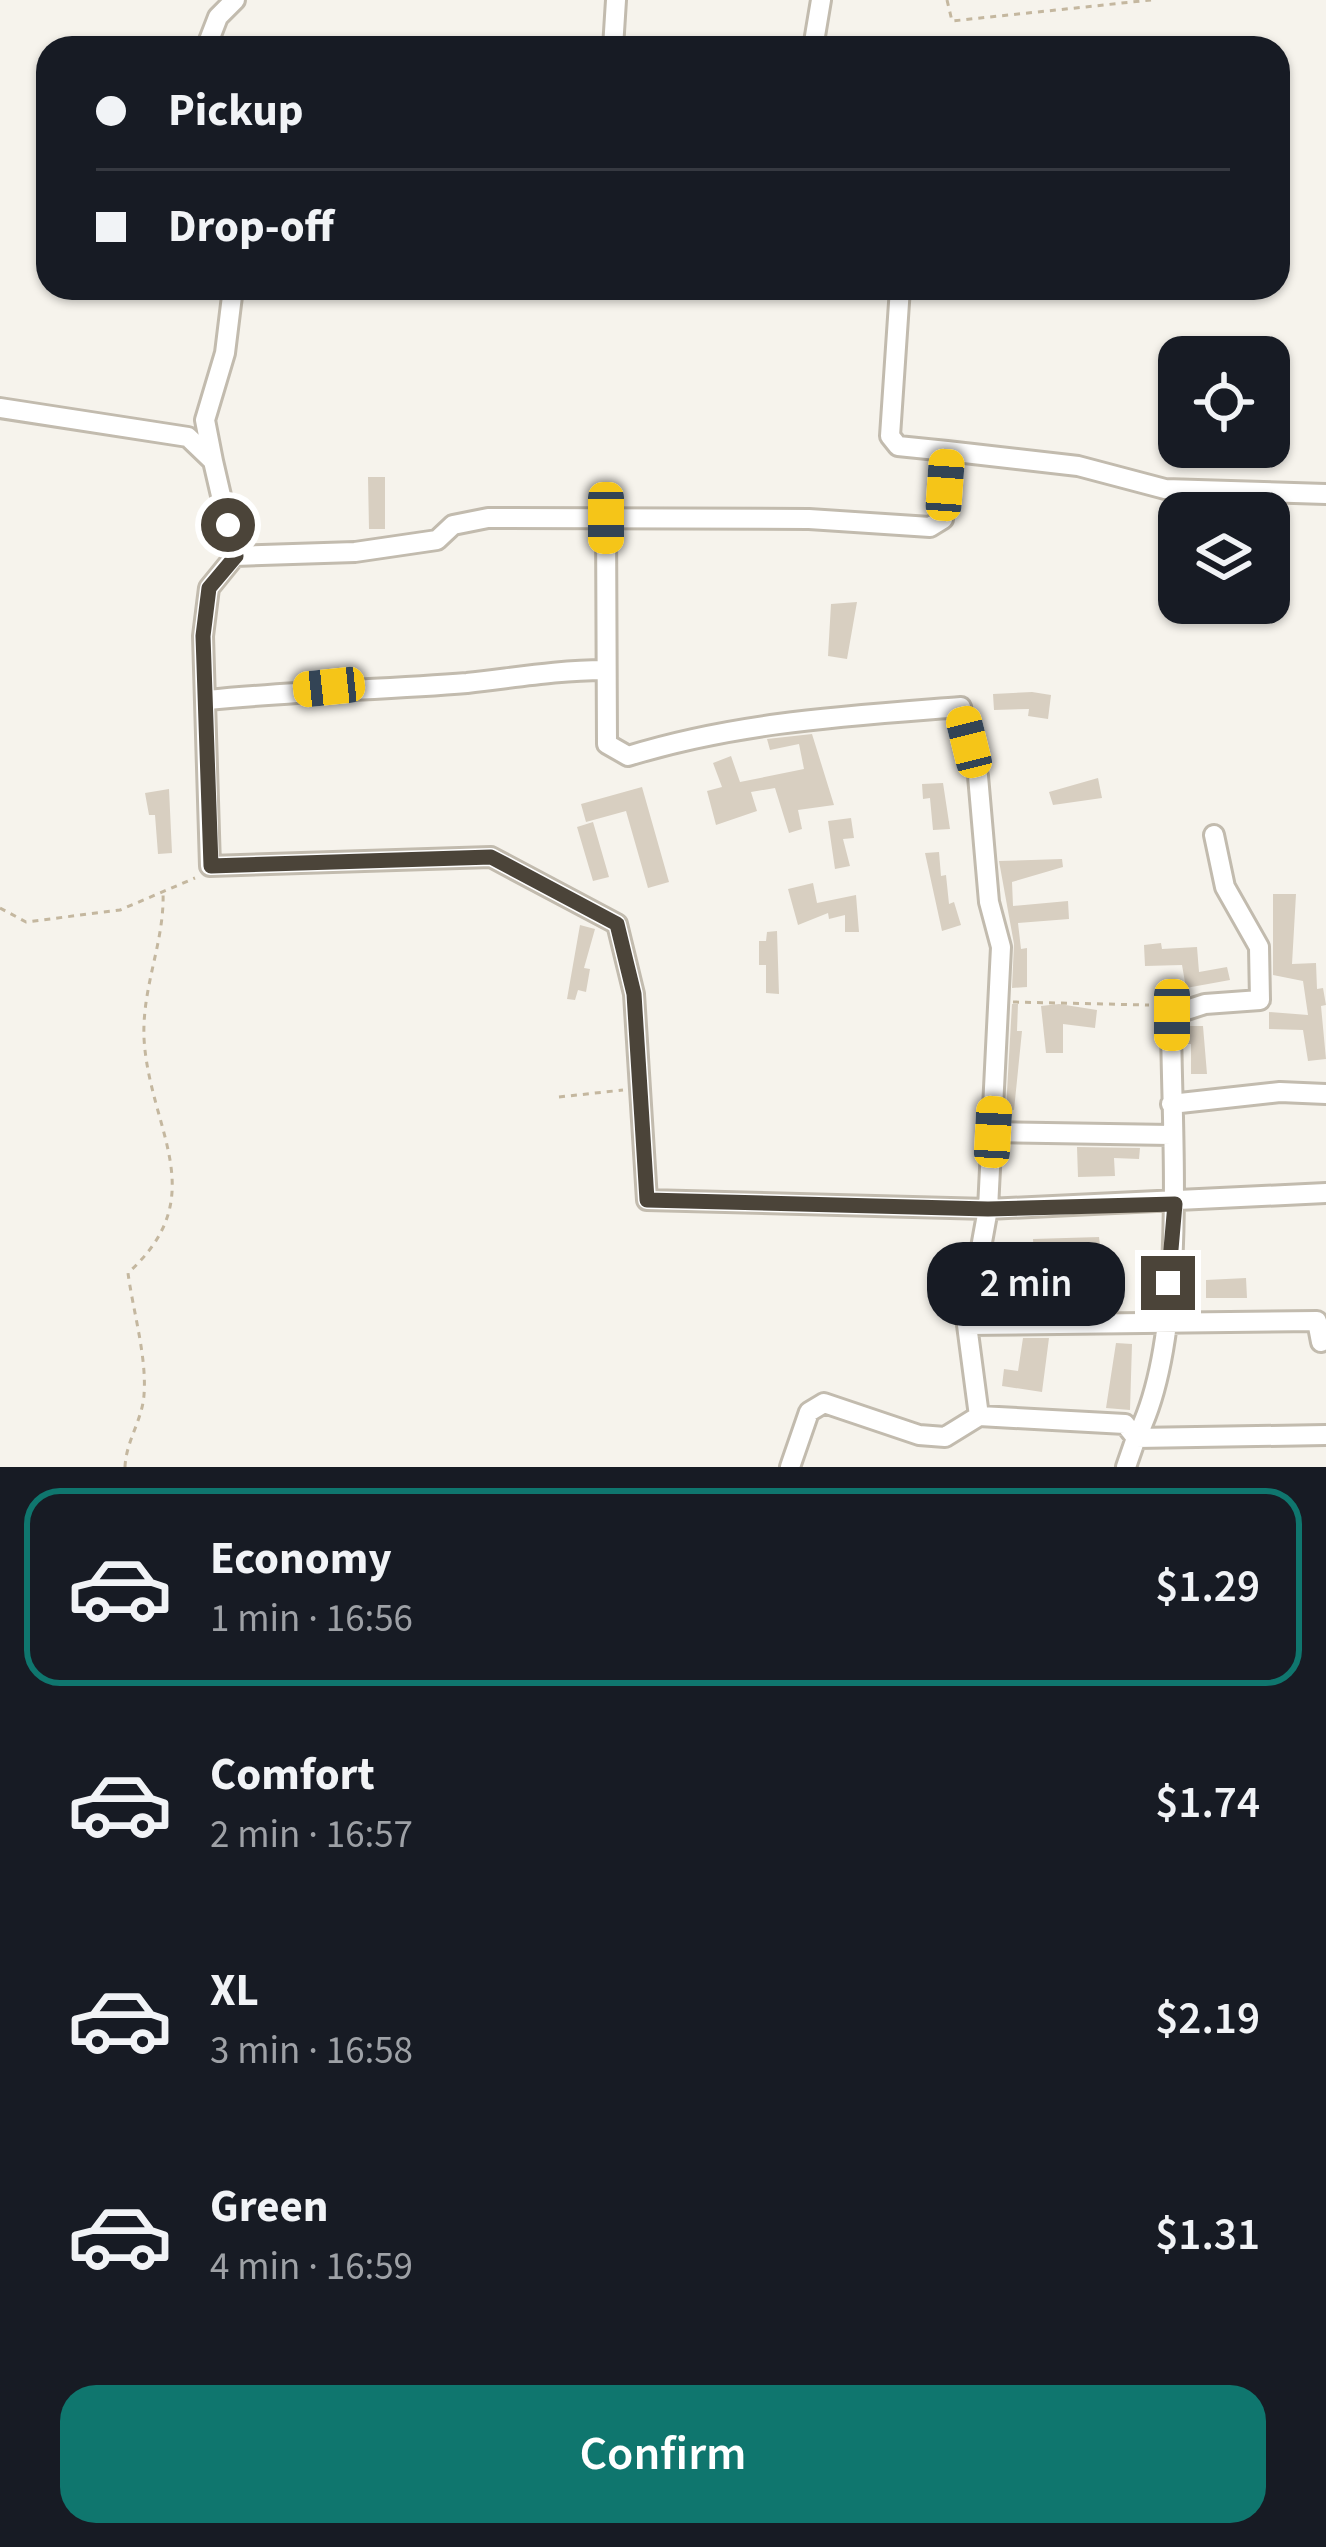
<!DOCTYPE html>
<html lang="en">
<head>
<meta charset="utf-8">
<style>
  :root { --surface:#171b24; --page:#242831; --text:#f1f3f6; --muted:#9ea1a6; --line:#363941; --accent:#0f766e }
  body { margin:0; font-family:"Source Sans 3",sans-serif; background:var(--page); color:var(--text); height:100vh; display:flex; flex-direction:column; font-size:45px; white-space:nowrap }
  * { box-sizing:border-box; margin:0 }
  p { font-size:39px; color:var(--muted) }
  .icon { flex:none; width:66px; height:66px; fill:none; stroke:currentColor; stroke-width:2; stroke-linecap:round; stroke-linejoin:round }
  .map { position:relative; height:1467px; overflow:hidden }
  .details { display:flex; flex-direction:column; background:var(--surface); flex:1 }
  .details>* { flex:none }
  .banner { position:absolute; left:36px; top:36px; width:1254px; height:264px; border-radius:36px; box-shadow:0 3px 9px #0004; display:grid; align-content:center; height:264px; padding:0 60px; background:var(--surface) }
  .tools { position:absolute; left:1158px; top:336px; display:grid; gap:24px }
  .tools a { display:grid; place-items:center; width:132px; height:132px; border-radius:24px; background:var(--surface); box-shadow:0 3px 9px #0004; font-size:60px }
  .end { position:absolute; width:54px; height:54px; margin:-27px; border:15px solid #4b4439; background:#fff; box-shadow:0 0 0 6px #fff }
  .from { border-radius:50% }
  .bubble { position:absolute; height:84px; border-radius:36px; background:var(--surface); box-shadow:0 3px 9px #0004; font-size:39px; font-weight:600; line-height:84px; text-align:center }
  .car { position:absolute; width:36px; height:72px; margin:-36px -18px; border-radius:15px; box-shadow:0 0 9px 3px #0007; background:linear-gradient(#f5c518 24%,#345 0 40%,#f5c518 0 76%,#345 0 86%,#f5c518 0) }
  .banner b { display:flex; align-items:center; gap:42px; height:114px; font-size:45px }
  .banner b+b { border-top:3px solid var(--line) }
  .banner i { width:30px; height:30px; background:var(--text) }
  ul { padding:21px 0 0; list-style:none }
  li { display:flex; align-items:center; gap:36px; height:198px; margin:0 24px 18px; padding:0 36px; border:6px solid transparent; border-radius:36px }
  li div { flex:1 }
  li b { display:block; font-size:45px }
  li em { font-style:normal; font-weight:600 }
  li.current { border-color:var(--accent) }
  li>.icon { width:108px; height:108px; stroke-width:1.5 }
  .button { display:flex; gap:24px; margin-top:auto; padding:24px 60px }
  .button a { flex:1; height:138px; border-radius:36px; background:var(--accent); color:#fff; font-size:48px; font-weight:600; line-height:138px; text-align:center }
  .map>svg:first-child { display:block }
  .building { fill:#d8cfc1 }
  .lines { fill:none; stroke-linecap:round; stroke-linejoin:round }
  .street-casing { stroke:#c2bbae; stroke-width:24 }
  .path { stroke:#c4b79f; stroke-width:3; stroke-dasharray:6 6; stroke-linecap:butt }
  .street { stroke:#fff; stroke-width:18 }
  .route { stroke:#4b4439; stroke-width:15 }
</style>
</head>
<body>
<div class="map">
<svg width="1326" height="1467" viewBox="0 0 1326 1467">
  <rect width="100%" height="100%" fill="#f6f3ec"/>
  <path class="building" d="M368 477H385V529H369Z
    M857 602 847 659 828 656 831 604Z
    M1032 692 1051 695 1048 719 1028 716 1029 709 994 710 993 694Z
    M812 734 834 805 798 810 802 829 789 833 775 788 751 792 757 811 716 825 707 791 722 787 713 763 731 756 740 782 804 769 799 744 770 750 767 739Z
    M1098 778 1102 798 1053 805 1049 792Z
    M943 783 950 829 933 830 930 798 923 799 922 784Z
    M642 787 669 882 648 888 626 811 586 822 581 804Z
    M169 789 172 853 158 854 155 815H149L145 793Z
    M851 818 854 838 843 839 850 866 835 869 828 821Z
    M593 822 609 877 593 881 577 827Z
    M939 852 941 876 946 875 949 904 954 902 961 925 942 931 925 853Z
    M1062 859 1063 867 1012 882 1013 906 1068 901 1069 919 1018 923 1021 949 1027 948V987L1012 988 1014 944 999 861Z
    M813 883 817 903 856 895 859 932H845V915L829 919 828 913 798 925 788 889Z
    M1273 894H1296L1292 964 1316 963 1317 989 1323 988 1326 1005 1321 1006 1326 1059 1308 1061 1303 1030 1269 1029V1012L1308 1015 1303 981 1273 975Z
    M580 925 595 929 584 968 590 969 586 992 578 990 575 1000 567 999Z
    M777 931 779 994 766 993V965H759V941H766L767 932Z
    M1161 943 1162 949 1197 947 1199 972 1227 967 1230 980 1186 988 1182 965 1145 966 1144 945Z
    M1012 1004H1018L1017 1031H1022L1014 1110 1006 1109Z
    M1059 1004 1097 1010 1095 1028 1063 1024V1053H1046L1041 1006Z
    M1185 1026H1203L1207 1074H1191V1044H1185Z
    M1077 1147 1140 1148 1139 1159 1114 1158 1115 1176 1078 1177Z
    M1099 1237 1106 1295 1084 1294 1085 1253 1034 1255 1033 1239Z
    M1137 1260 1156 1262 1154 1308H1137Z
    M1246 1278 1247 1298H1206V1280Z
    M1023 1338H1049L1042 1392 1002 1386 1004 1369 1018 1371Z
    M1116 1343 1132 1344 1130 1410 1106 1408Z"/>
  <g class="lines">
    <defs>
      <path id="street" d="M206 48 218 17 235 0
        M613 48 616 0
        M813 48 821 0
        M900 288 890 436 898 446 947 451
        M0 408 188 437 213 461 235 556 209 588 203 636 210 866 491 857 617 924 634 994 647 1200 988 1209 967 1325 979 1416 1125 1424 1136 1438 1126 1467
        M213 461 205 420 225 353 233 288
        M606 517 607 744 628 756C738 722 847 716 961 707L978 776 989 902 1001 947 988 1209 1326 1193
        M235 556 355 552 437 540 453 525 488 518 809 519 930 527 943 519 947 451 1078 466 1165 489 1326 494
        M208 700C295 691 381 690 467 683 513 678 557 670 604 670
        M1214 835 1225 887 1259 947 1260 1000 1205 1004 1171 1015C1171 1131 1189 1338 1136 1438L1326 1435
        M1171 1104 1280 1092 1326 1094
        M993 1132 1171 1135
        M967 1325 1317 1321 1321 1342
        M790 1467 809 1412 824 1403 919 1435 945 1437 979 1416"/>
    </defs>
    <use href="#street" class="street-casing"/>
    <path class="path" d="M947 0 952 21 1151 0
      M0 908 26 922 120 910 195 878
      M1013 1002 1149 1005
      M559 1097 623 1090
      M125 1467C126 1441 142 1421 144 1395 147 1357 133 1311 128 1273 214 1195 149 1130 144 1038 142 985 165 942 163 891"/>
    <use href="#street" class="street"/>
  </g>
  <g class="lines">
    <path class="route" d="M228 525 236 556 209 588 203 636 211 866 491 857 617 924 634 994 647 1200 988 1209 1175 1204 1168 1283"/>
  </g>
</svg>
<div class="tools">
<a><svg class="icon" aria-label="locate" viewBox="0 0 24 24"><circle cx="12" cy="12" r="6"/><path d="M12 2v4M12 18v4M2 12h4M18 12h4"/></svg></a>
<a><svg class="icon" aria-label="layers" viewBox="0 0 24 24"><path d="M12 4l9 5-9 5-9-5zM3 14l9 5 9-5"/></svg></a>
</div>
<i class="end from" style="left:228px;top:525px"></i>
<i class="end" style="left:1168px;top:1283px"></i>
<div class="bubble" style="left:927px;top:1242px;width:198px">2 min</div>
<i class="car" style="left:945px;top:485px;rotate:4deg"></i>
<i class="car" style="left:606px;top:518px;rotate:180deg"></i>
<i class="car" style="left:329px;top:687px;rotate:264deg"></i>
<i class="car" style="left:969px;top:742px;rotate:346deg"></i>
<i class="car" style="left:1172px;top:1015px;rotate:180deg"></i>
<i class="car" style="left:993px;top:1132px;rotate:3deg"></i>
<div class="banner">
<b><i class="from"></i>Pickup</b>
<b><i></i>Drop-off</b>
</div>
</div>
<section class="details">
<ul>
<li class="current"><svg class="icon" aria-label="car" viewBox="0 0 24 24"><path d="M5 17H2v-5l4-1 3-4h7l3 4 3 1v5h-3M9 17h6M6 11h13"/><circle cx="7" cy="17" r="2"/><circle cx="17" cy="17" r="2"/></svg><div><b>Economy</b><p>1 min · 16:56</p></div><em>$1.29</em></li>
<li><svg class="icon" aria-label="car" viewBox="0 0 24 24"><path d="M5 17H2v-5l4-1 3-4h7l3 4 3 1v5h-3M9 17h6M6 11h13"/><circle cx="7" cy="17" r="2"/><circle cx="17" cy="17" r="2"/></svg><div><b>Comfort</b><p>2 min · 16:57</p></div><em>$1.74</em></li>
<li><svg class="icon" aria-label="car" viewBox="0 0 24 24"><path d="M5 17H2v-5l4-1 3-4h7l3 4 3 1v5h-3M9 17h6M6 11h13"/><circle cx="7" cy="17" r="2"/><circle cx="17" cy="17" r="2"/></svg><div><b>XL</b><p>3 min · 16:58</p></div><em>$2.19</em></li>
<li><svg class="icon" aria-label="car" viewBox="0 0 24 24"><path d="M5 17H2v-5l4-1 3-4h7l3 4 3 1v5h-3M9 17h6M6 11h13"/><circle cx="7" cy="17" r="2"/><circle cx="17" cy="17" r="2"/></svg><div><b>Green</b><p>4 min · 16:59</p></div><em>$1.31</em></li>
</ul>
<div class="button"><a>Confirm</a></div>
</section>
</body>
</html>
